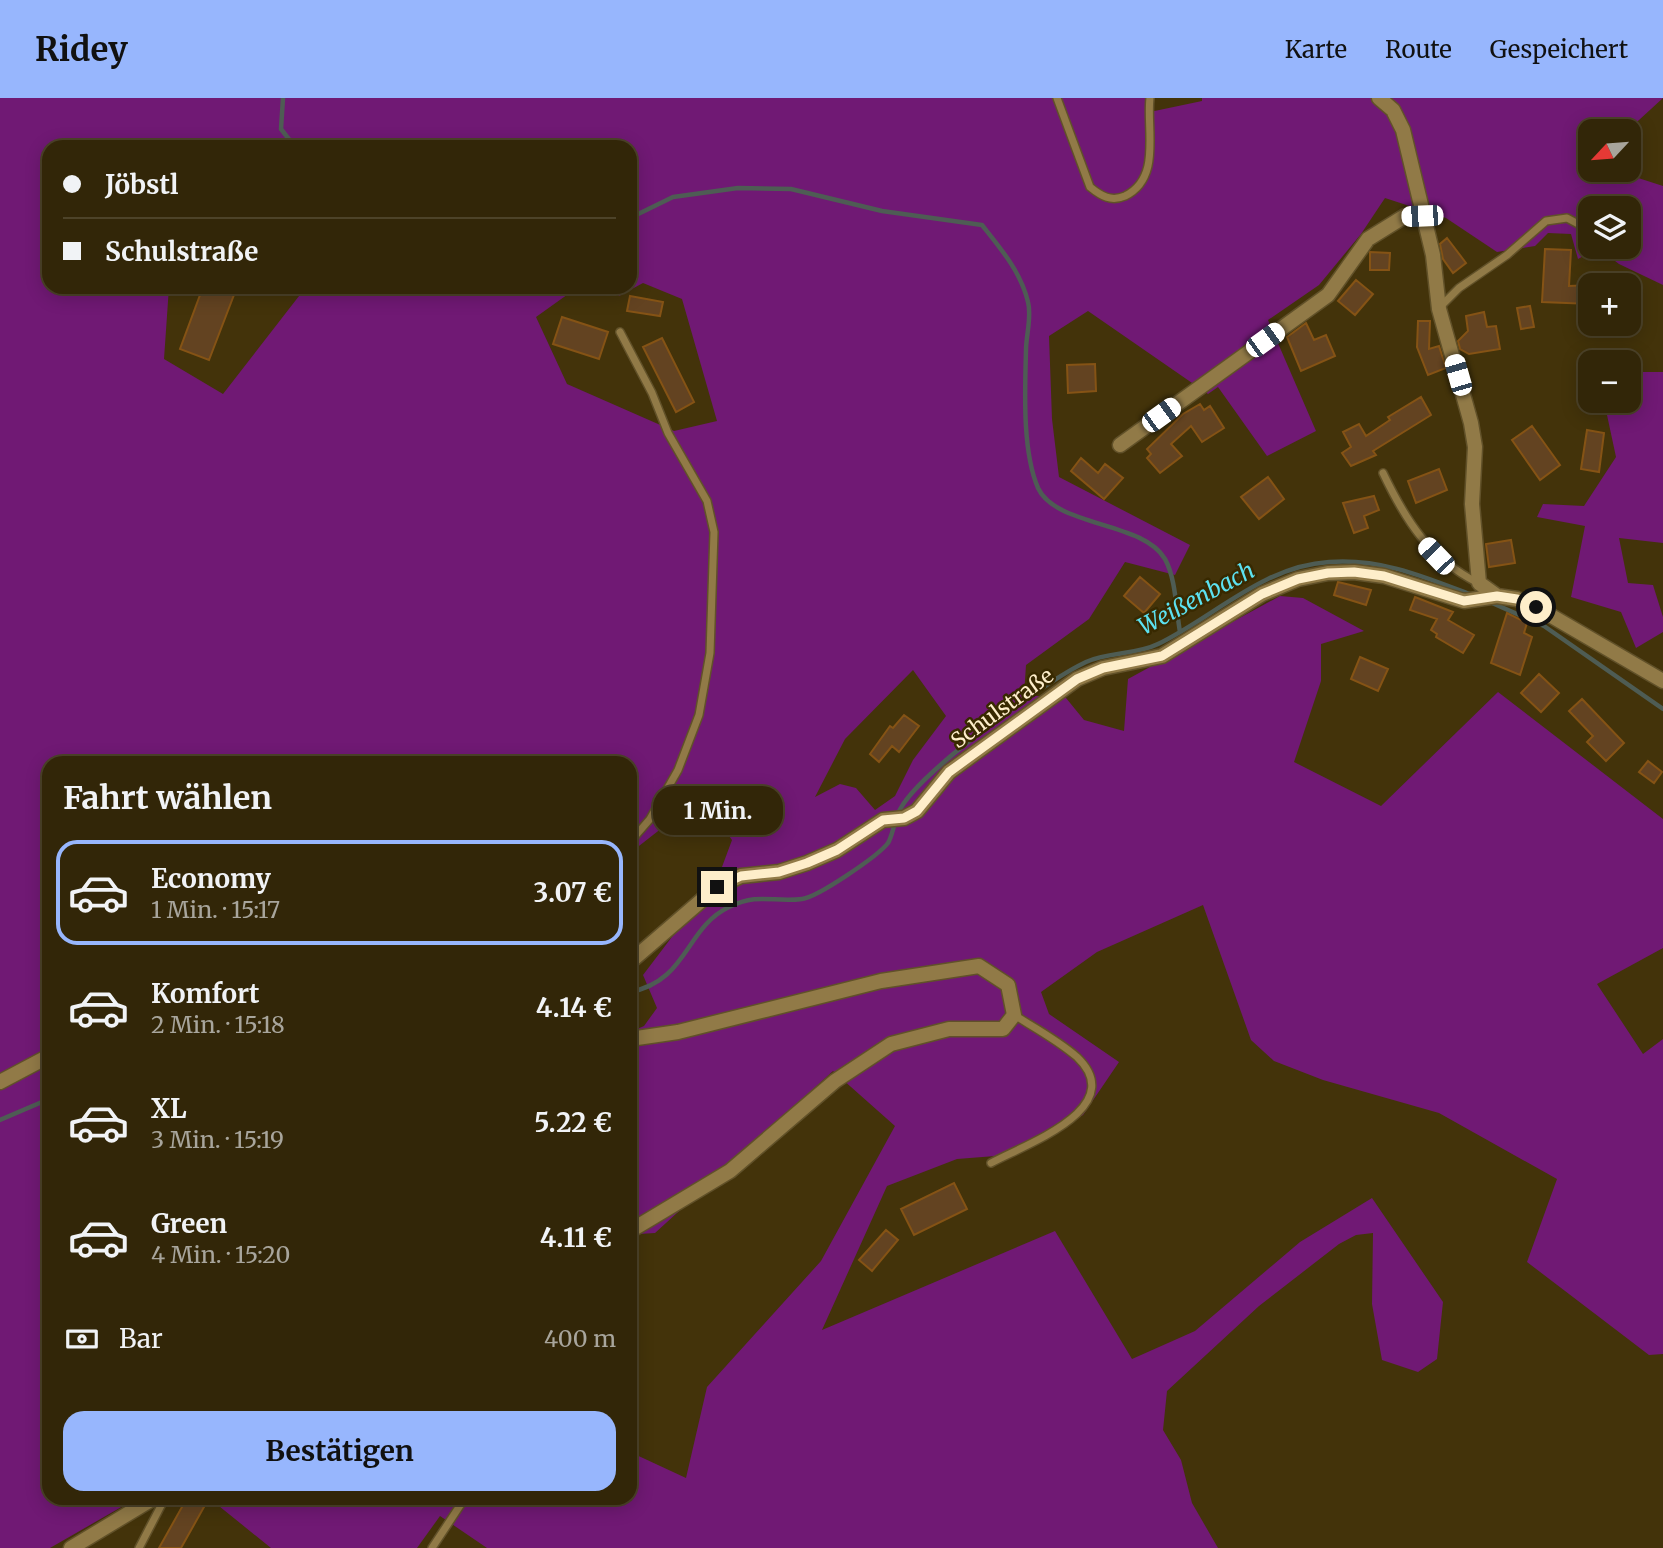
<!DOCTYPE html>
<html lang="de">
<head>
<meta charset="utf-8">
<style>
  :root { --surface:#322608; --page:#3a2e12; --text:#f1f3f6; --muted:#a8a59c; --line:#4d4329; --accent:#97b6fd }
  body { margin:0; font-family:Merriweather,serif; background:var(--page); color:var(--text); height:100vh; display:flex; flex-direction:column; font-size:26px; white-space:nowrap }
  * { box-sizing:border-box; margin:0 }
  p { font-size:23px; color:var(--muted) }
  .icon { flex:none; width:38px; height:38px; fill:none; stroke:currentColor; stroke-width:2; stroke-linecap:round; stroke-linejoin:round }
  .map { position:relative; flex:1; overflow:hidden }
  .sheet { position:absolute; left:42px; top:658px; width:595px; height:749px; display:flex; flex-direction:column; background:var(--surface); border-radius:21px; box-shadow:0 4px 18px #0003,0 0 0 2px var(--line) }
  .sheet>* { flex:none }
  .top-card { position:absolute; left:42px; top:42px; width:595px; height:154px; border-radius:21px; box-shadow:0 4px 18px #0003,0 0 0 2px var(--line); display:grid; align-content:center; height:154px; padding:0 21px; background:var(--surface) }
  .needle { width:46px; rotate:244deg }
  .buttons { position:absolute; left:1578px; top:21px; display:grid; gap:14px }
  .buttons a { display:grid; place-items:center; width:63px; height:63px; border-radius:14px; background:var(--surface); box-shadow:0 4px 18px #0003,0 0 0 2px var(--line); font-size:35px }
  .end { position:absolute; width:32px; height:32px; margin:-16px; border:9px solid #feeeca; background:#111; box-shadow:0 0 0 4px #111 }
  .from { border-radius:50% }
  .bubble { position:absolute; height:49px; border-radius:21px; background:var(--surface); box-shadow:0 4px 18px #0003,0 0 0 2px var(--line); font-size:23px; font-weight:700; line-height:49px; text-align:center }
  .car { position:absolute; width:21px; height:42px; margin:-21px -10px; border-radius:9px; box-shadow:0 0 5px 2px #0007; background:linear-gradient(#fff 24%,#345 0 40%,#fff 0 76%,#345 0 86%,#fff 0) }
  .top-card b { display:flex; align-items:center; gap:24px; height:66px; font-size:26px }
  .top-card b+b { border-top:2px solid var(--line) }
  .top-card i { width:18px; height:18px; background:var(--text) }
  ul { padding:0; list-style:none }
  li { display:flex; align-items:center; gap:21px; height:105px; margin:0 14px 10px; padding:0 7px; border:4px solid transparent; border-radius:21px }
  li div { flex:1 }
  li b { display:block; font-size:26px }
  li em { font-style:normal; font-weight:700 }
  li.current { border-color:var(--accent) }
  li>.icon { width:63px; height:63px; stroke-width:1.5 }
  h2 { padding:0 21px; font-size:32px; line-height:84px }
  .pay { display:flex; align-items:center; gap:18px; height:77px; padding:0 21px; font-size:26px }
  .pay p { margin-inline-start:auto }
  .cta { display:flex; gap:14px; margin-top:auto; padding:14px 21px }
  .cta a { flex:1; height:80px; border-radius:21px; background:var(--accent); color:#111; font-size:28px; font-weight:700; line-height:80px; text-align:center }
  header { display:flex; align-items:center; gap:42px; box-sizing:border-box; height:98px; padding:0 35px; background:var(--accent); color:#111 }
  header strong { font-size:33px }
  nav { display:flex; gap:38px; margin-inline-start:auto; font-size:24px }
  .map>svg:first-child { display:block }
  .green { fill:#701974; fill-rule:evenodd }
  .lines { fill:none; stroke-linecap:round; stroke-linejoin:round }
  .stream { stroke:#4e5c54; stroke-width:4.5 }
  .building { fill:#634321; stroke:#855315; stroke-width:2 }
  .service-casing { stroke:#615129; stroke-width:10 }
  .minor-casing { stroke:#615129; stroke-width:17 }
  .service { stroke:#917a47; stroke-width:7 }
  .minor { stroke:#917a47; stroke-width:14 }
  .route { stroke:#feeeca; stroke-width:9 }
  .labels { text-anchor:middle; dominant-baseline:central; stroke-width:5; stroke-linejoin:round; paint-order:stroke }
  .street-label { font-size:21px; fill:#feeeca; stroke:#382900 }
  .water-label { font-size:23px; font-style:italic; fill:#5ce2f1; stroke:#382900 }
</style>
</head>
<body>
<header>
<strong>Ridey</strong>
<nav><a>Karte</a><a>Route</a><a>Gespeichert</a></nav>
</header>
<div class="map">
<svg width="1663" height="1450" viewBox="0 0 1663 1450">
  <rect width="100%" height="100%" fill="#43330a"/>
  <path class="green" d="M0 0H1146L1145 15 1202 3V0H1663L1627 33H1591V72H1628L1629 77 1663 88V187L1619 166 1598 150 1578 161 1571 136 1548 135 1535 148 1497 154 1446 120 1385 100 1361 136 1319 187 1268 222 1316 333 1267 358 1218 289 1208 296 1088 213 1049 238 1052 321 1059 379 1190 447 1175 477 1125 464 1089 521 1026 567 1024 597 1066 600 1084 622 1124 633 1128 581 1280 498 1303 500 1364 533 1321 546V583L1294 664 1381 708 1498 594 1663 721V850L1597 886 1643 956 1663 941V1256L1649 1257 1527 1164 1557 1081 1439 1015 1323 982 1274 963 1251 942 1203 807 1097 854 1041 894 1049 916 1119 964 1083 1017 1008 1057 957 1061 887 1088 822 1232 1055 1133 1132 1261 1195 1233 1300 1144 1372 1100 1443 1204 1437 1261 1418 1274 1382 1262 1372 1206 1373 1135 1356 1137 1339 1146 1259 1208 1167 1293 1163 1332 1181 1362 1192 1405 1218 1450H487L440 1418 417 1450H271L209 1400H630V1354L686 1380 707 1289 821 1163 895 1028 833 973 655 1135 639 1136 630 1149V934L644 928 657 910 643 877 719 777 732 742 712 715 685 712 630 755V665H49V1400H137L50 1450H0ZM282 46 285 49H630V189H613L619 198 643 185 682 201 717 323 674 333 567 286 536 219 578 189H306L223 296 164 261 169 189H49V49H266ZM1591 110H1629V149H1591ZM913 572 946 618 913 662 895 698 875 712 856 690 840 686 815 699 845 641Z
    M1635 274H1663V445L1619 440 1628 485 1653 487 1663 519V534L1636 550 1621 514 1571 499 1585 428 1537 419 1543 406 1584 408 1616 359 1607 317 1616 303H1629V282Z"/>
  <g class="lines">
    <path class="stream" d="M283 0 281 31 295 49
      M630 120 673 99 738 90 791 91 882 113 982 127C1001 151 1021 174 1028 204 1032 219 1026 237 1026 252 1025 292 1022 353 1038 390 1056 429 1143 423 1165 461 1176 481 1176 512 1180 534
      M1490 504 1544 528 1663 611
      M898 716C911 679 1047 582 1086 564 1108 554 1136 557 1158 546 1214 519 1263 468 1329 464 1381 460 1425 479 1472 497
      M630 894C688 883 685 830 729 809 760 794 773 805 802 801 818 799 878 758 888 745 891 740 893 731 895 725
      M0 1022 49 1001"/>
  </g>
  <path class="building" d="M1447 140 1466 165 1453 175 1443 161 1440 146Z
    M1545 151 1571 152 1569 188 1591 187V206L1542 204Z
    M1370 154 1390 155 1389 172H1370Z
    M1356 182 1373 196 1355 217 1338 203Z
    M203 189H237L209 262 180 251Z
    M630 198 663 204 660 218 627 213Z
    M1530 208 1534 229 1521 231 1517 210Z
    M1484 214 1487 229 1496 228 1500 251 1469 256 1460 251 1458 243 1468 233 1466 218Z
    M562 219 608 234 599 261 553 246Z
    M1418 223H1430L1429 251 1439 248 1446 270 1428 277 1417 249Z
    M1306 225 1314 242 1326 237 1335 258 1301 273 1287 239Z
    M662 240 694 304 676 314 643 249Z
    M1095 266 1096 293 1068 295 1067 267Z
    M1421 299 1431 317 1373 353 1376 357 1351 368 1342 355 1351 349 1343 334 1359 326 1366 338 1390 322 1388 319Z
    M1200 306 1204 312 1210 308 1224 330 1202 344 1191 328 1171 346 1182 358 1160 375 1147 360 1151 356 1147 351 1183 316Z
    M1532 328 1560 367 1540 382 1512 342Z
    M1587 332 1604 335 1599 374 1581 371Z
    M1081 360 1098 375 1105 366 1123 380 1104 401 1071 373Z
    M1439 371 1447 392 1416 405 1408 383Z
    M1268 379 1284 401 1259 421 1241 399Z
    M1374 398 1379 412 1364 418 1368 430 1354 435 1343 405Z
    M1511 442 1515 465 1489 469 1486 446Z
    M1140 479 1160 496 1144 515 1124 498Z
    M1338 484 1371 492 1366 507 1334 497Z
    M1415 499 1453 514 1448 522 1474 537 1463 555 1436 539 1437 536 1431 532 1437 521 1410 512Z
    M1507 515 1527 525 1524 535 1532 539 1520 577 1491 565Z
    M1360 559 1388 571 1378 593 1351 581Z
    M1539 576 1559 595 1541 614 1521 595Z
    M1582 601 1624 645 1606 663 1587 644 1593 638 1569 613Z
    M904 617 919 628 899 654 892 648 879 664 870 656 890 628 893 630Z
    M1648 663 1662 674 1654 685 1639 674Z
    M954 1085 967 1111 914 1137 901 1111Z
    M886 1132 898 1142 872 1173 859 1162Z
    M187 1400 204 1409 181 1450H159Z"/>
  <g class="lines">
    <defs>
      <path id="service" d="M1057 0 1090 89C1101 98 1111 104 1125 98 1162 80 1146 31 1150 0
        M1440 209 1459 190 1507 157 1546 123 1567 120 1582 128 1583 152
        M620 234 652 295 668 335 707 403 714 434 710 555 699 617 678 672 650 721 630 744
        M1383 375C1406 423 1429 460 1478 485
        M991 1065C1026 1046 1130 1010 1077 959 1059 943 1035 930 1014 917
        M139 1450 165 1400
        M432 1450 465 1400"/>
      <path id="minor" d="M1379 0 1393 12 1403 32 1433 157 1439 211 1471 325 1475 349 1472 406 1479 485 1497 498
        M1120 347 1328 197 1368 141 1405 118H1422
        M630 864 717 789 741 778 779 774 807 765 837 752 883 722 904 720 917 713 949 674 1077 581 1103 570 1162 558 1262 496 1298 481 1328 475 1354 474 1384 478 1464 503 1497 498 1517 501 1536 509 1663 583
        M630 941 678 934 881 883 979 868 1008 887 1014 917 1003 931H949L891 946 835 983 730 1073 630 1133
        M0 984 49 958
        M71 1450 154 1400"/>
    </defs>
    <use href="#service" class="service-casing"/>
    <use href="#minor" class="minor-casing"/>
    <use href="#service" class="service"/>
    <use href="#minor" class="minor"/>
  </g>
  <g class="lines">
    <path class="route" d="M717 789 741 778 779 774 807 765 837 752 883 722 904 720 917 713 949 674 1077 581 1103 570 1162 558 1262 496 1298 481 1328 475 1354 474 1384 478 1464 503 1497 498 1517 501 1536 509"/>
  </g>
  <g class="labels">
    <g class="street-label">
      <text transform="translate(1002 610) rotate(-36)">Schulstraße</text>
    </g>
    <g class="water-label">
      <text transform="translate(1196 500) rotate(-28)">Weißenbach</text>
    </g>
  </g>
</svg>
<div class="buttons">
<a><svg class="needle" viewBox="-14 -14 28 28"><path d="M0-13l5 13h-10z" fill="#e53935"/><path d="M0 13l5-13h-10z" fill="#a8a59c"/></svg></a>
<a><svg class="icon" aria-label="layers" viewBox="0 0 24 24"><path d="M12 4l9 5-9 5-9-5zM3 14l9 5 9-5"/></svg></a>
<a>+</a>
<a>−</a>
</div>
<i class="end from" style="left:1536px;top:509px"></i>
<i class="end" style="left:717px;top:789px"></i>
<div class="bubble" style="left:653px;top:688px;width:130px">1 Min.</div>
<i class="car" style="left:1422px;top:118px;rotate:268deg"></i>
<i class="car" style="left:1265px;top:242px;rotate:54deg"></i>
<i class="car" style="left:1458px;top:277px;rotate:344deg"></i>
<i class="car" style="left:1161px;top:317px;rotate:54deg"></i>
<i class="car" style="left:1436px;top:458px;rotate:316deg"></i>
<div class="top-card">
<b><i class="from"></i>Jöbstl</b>
<b><i></i>Schulstraße</b>
</div>
<section class="sheet">
<h2>Fahrt wählen</h2>
<ul>
<li class="current"><svg class="icon" aria-label="car" viewBox="0 0 24 24"><path d="M5 17H2v-5l4-1 3-4h7l3 4 3 1v5h-3M9 17h6M6 11h13"/><circle cx="7" cy="17" r="2"/><circle cx="17" cy="17" r="2"/></svg><div><b>Economy</b><p>1 Min. · 15:17</p></div><em>3.07 €</em></li>
<li><svg class="icon" aria-label="car" viewBox="0 0 24 24"><path d="M5 17H2v-5l4-1 3-4h7l3 4 3 1v5h-3M9 17h6M6 11h13"/><circle cx="7" cy="17" r="2"/><circle cx="17" cy="17" r="2"/></svg><div><b>Komfort</b><p>2 Min. · 15:18</p></div><em>4.14 €</em></li>
<li><svg class="icon" aria-label="car" viewBox="0 0 24 24"><path d="M5 17H2v-5l4-1 3-4h7l3 4 3 1v5h-3M9 17h6M6 11h13"/><circle cx="7" cy="17" r="2"/><circle cx="17" cy="17" r="2"/></svg><div><b>XL</b><p>3 Min. · 15:19</p></div><em>5.22 €</em></li>
<li><svg class="icon" aria-label="car" viewBox="0 0 24 24"><path d="M5 17H2v-5l4-1 3-4h7l3 4 3 1v5h-3M9 17h6M6 11h13"/><circle cx="7" cy="17" r="2"/><circle cx="17" cy="17" r="2"/></svg><div><b>Green</b><p>4 Min. · 15:20</p></div><em>4.11 €</em></li>
</ul>
<div class="pay"><svg class="icon" aria-label="cash" viewBox="0 0 24 24"><path d="M3 7h18v10H3z"/><circle cx="12" cy="12" r="2"/></svg>Bar<p>400 m</p></div>
<div class="cta"><a>Bestätigen</a></div>
</section>
</div>
</body>
</html>
